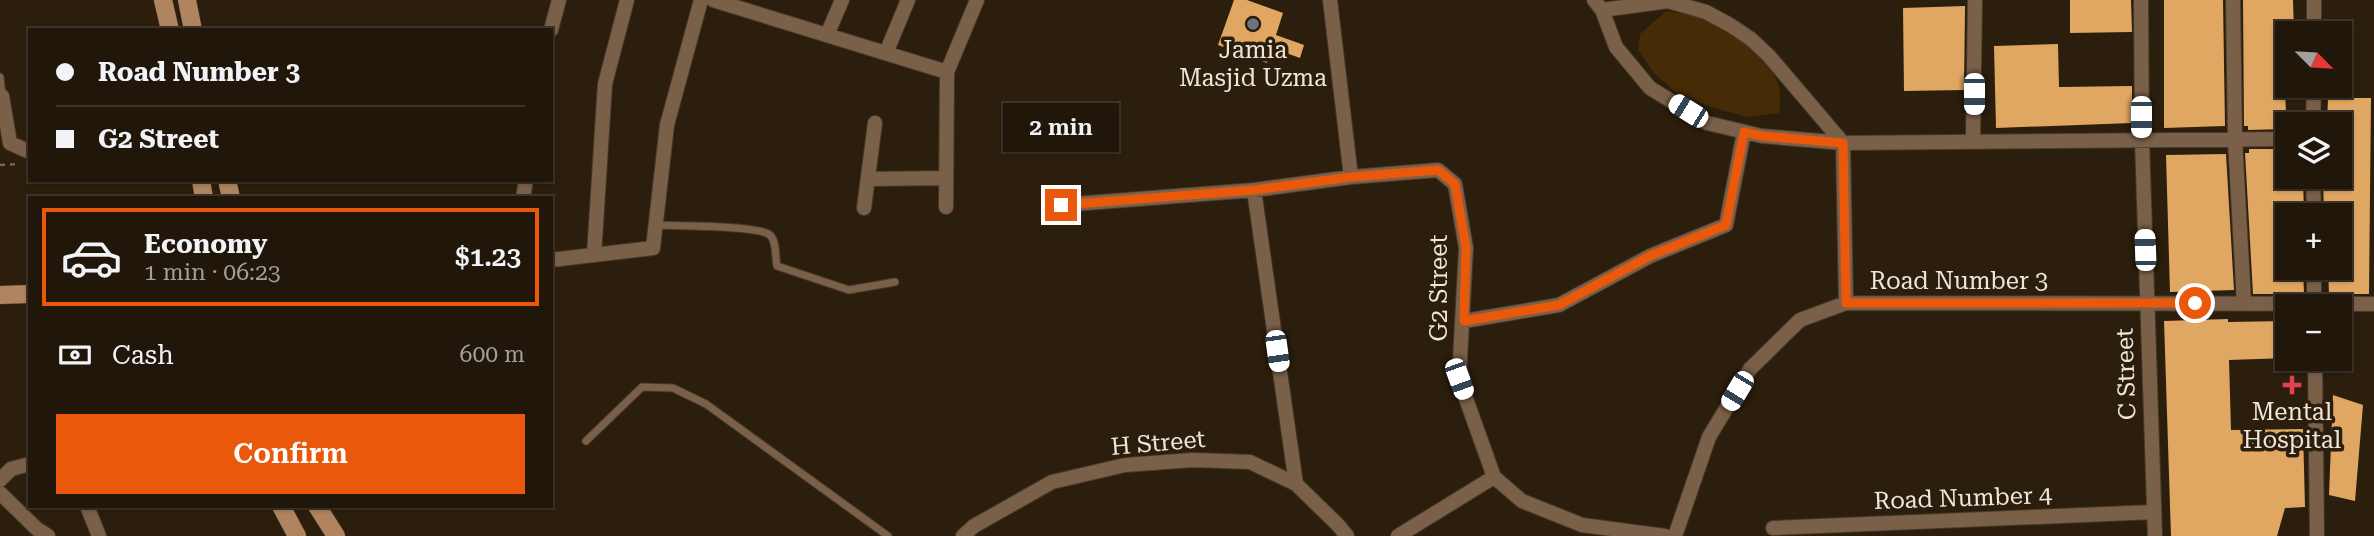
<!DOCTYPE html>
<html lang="en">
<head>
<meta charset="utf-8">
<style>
  :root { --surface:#21160a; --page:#2d2318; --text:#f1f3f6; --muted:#a29f9c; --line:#3e352b; --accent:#ea580c }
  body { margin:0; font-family:"Roboto Serif",serif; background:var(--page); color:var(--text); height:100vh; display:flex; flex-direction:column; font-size:26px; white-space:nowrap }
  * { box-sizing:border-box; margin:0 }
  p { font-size:23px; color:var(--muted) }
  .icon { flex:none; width:38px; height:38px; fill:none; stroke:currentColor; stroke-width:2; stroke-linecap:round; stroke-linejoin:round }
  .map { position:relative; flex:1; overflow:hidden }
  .panel { position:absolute; left:28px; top:196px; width:525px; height:312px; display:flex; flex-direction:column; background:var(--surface); border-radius:0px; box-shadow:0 2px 5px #0004,0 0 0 2px var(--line) }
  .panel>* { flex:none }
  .banner { position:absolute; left:28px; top:28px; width:525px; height:154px; border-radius:0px; box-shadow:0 2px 5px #0004,0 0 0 2px var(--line); display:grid; align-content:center; height:154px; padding:0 28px; background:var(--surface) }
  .needle { width:46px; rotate:114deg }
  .buttons { position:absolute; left:2275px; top:21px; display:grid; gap:14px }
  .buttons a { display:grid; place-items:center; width:77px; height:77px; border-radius:0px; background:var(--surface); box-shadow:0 2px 5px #0004,0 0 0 2px var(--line); font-size:35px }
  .end { position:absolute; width:32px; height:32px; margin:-16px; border:9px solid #ea580c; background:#fff; box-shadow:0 0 0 4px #fff }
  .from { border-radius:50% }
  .bubble { position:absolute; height:49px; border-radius:0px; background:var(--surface); box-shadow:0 2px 5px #0004,0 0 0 2px var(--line); font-size:23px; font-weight:600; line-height:49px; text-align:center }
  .car { position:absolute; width:21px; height:42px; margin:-21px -10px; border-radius:9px; box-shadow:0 0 5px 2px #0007; background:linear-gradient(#fff 24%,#345 0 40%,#fff 0 76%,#345 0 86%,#fff 0) }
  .banner b { display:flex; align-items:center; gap:24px; height:66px; font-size:26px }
  .banner b+b { border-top:2px solid var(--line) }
  .banner i { width:18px; height:18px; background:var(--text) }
  ul { padding:12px 0 0; list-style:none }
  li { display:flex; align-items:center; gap:21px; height:98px; margin:0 14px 10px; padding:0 14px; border:4px solid var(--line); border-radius:0px }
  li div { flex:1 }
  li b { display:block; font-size:26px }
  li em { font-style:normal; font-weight:600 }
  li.selected { border-color:var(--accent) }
  li>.icon { width:63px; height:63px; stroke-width:1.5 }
  .pay { display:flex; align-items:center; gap:18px; height:77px; padding:0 28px; font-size:26px }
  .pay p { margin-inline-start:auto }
  .primary-button { display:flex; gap:14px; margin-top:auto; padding:14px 28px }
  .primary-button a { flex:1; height:80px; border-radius:0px; background:var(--accent); color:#fff; font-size:28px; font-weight:600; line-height:80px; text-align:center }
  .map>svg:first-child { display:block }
  .green { fill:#452b06 }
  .building { fill:#e0a762 }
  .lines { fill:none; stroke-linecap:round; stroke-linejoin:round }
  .lane-casing { stroke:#473a2a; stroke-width:9 }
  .street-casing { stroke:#473a2a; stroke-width:16 }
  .secondary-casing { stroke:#473a2a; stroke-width:19 }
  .path { stroke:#736658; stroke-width:2.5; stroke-dasharray:5 5; stroke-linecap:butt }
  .lane { stroke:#7b6049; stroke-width:7 }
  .street { stroke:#7b6049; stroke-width:14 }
  .secondary { stroke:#af845e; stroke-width:18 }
  .route { stroke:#ea580c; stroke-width:9 }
  .worship-dot { fill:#6b7280; stroke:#2c1e0d; stroke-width:2.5 }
  .health-dot { fill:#e0444e; stroke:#2c1e0d; stroke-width:2.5 }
  .labels { text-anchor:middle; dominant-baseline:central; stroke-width:7; stroke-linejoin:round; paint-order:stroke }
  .poi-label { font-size:24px; fill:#efe5db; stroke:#2c1e0d }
  .street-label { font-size:24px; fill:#efe5db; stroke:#2c1e0d }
</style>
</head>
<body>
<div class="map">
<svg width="2374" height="536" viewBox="0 0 2374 536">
  <rect width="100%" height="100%" fill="#2c1e0d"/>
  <path class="green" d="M1666 11C1675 13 1684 13 1693 16 1720 23 1766 55 1777 81 1781 92 1781 102 1779 113L1747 117 1708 106 1677 93 1654 73 1638 50 1640 34Z"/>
  <path class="building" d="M1234 0H1247L1283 13 1276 35 1304 45 1300 58 1272 48 1267 63 1218 45Z
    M2070 0H2131L2132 32 2070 33Z
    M2164 0H2223L2225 126 2164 128Z
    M2243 0H2293L2294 33H2287V59H2283L2287 129 2248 130V126H2244Z
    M1965 6 1964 90 1904 91 1903 8Z
    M2058 44 2059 87 2132 86V123L1996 128 1994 46Z
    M2328 98H2371L2369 294H2329L2328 268H2340V215H2324L2323 177H2340V124H2327Z
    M2249 149H2287V177H2303L2304 215H2287V268H2303L2304 294H2253L2245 153H2249Z
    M2226 154 2234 290 2170 292 2166 155Z
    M2228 319V322L2287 321V358L2229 360 2231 430 2303 429 2305 507 2285 508 2277 536H2171L2164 321Z
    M2333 395 2363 405 2355 501 2329 495Z"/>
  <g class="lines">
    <defs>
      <path id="lane" d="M0 77 2 96
        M656 225C675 226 758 225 770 235 777 242 775 257 777 266L849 290 895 282
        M586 441 642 387 673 388 706 404 888 536"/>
      <path id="street" d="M713 0 947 72
        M1330 0 1351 177
        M1594 0 1602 10 1616 47 1650 88 1707 123 1762 136 1843 143 2287 139
        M2141 0 2142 140 2155 536
        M2233 0 2235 140 2244 303
        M1602 10 1668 1 1706 12 1730 25 1751 39 1769 56 1843 143 1846 303
        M551 30 559 0
        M2314 33V0
        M827 35 842 0
        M886 53 908 0
        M0 96H2L10 143 30 152
        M2313 124 2314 86
        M1973 140 1975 0
        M2313 177 2314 215
        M868 179 946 178
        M1254 190 1296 484
        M523 198 526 180
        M1061 205 1254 190 1351 177 1438 170 1455 184 1466 248 1459 379 1494 477 1522 501 1582 525 1665 536
        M946 207 947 72 977 0
        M864 208 875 123
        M594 255 605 84 627 0
        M551 260 653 248 667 125 701 0
        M2314 268V306
        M1464 321 1559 305 1650 256 1726 225 1744 132
        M2315 359 2317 536
        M0 480 11 469 30 464
        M0 493 37 529 48 536
        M87 506 99 536
        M1773 528 2154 512
        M963 536 974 526 1052 482 1125 465 1193 460 1250 462 1296 484 1338 525 1347 536
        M1398 536 1494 477
        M1675 536 1709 437 1750 369 1800 320 1846 303 2374 304"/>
      <path id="secondary" d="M163 0 170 30
        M187 0 193 30
        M201 180 204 198
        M227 180 231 198
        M0 295 30 294
        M281 506 297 536
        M317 506 336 536"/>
    </defs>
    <use href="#lane" class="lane-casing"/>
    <use href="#street" class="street-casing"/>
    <use href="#secondary" class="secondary-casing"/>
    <path class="path" d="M0 165 18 164"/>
    <use href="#lane" class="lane"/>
    <use href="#street" class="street"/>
    <use href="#secondary" class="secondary"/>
  </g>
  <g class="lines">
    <path class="route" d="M1061 205 1254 190 1351 177 1438 170 1455 184 1466 248 1464 321 1559 305 1650 256 1726 225 1744 132 1762 136 1843 143 1846 303H2195"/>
  </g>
  <circle class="worship-dot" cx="1253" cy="24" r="7"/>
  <path class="health-dot" d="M2288.5 374.5h7v7h7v7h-7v7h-7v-7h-7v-7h7z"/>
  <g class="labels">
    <g class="poi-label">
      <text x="1253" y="50">Jamia<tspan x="1253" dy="28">Masjid Uzma</tspan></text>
      <text x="2292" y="412">Mental<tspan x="2292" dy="28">Hospital</tspan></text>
    </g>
    <g class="street-label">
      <text x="1959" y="281">Road Number 3</text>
      <text transform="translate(1439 288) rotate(-90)">G2 Street</text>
      <text transform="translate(2126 374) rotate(-92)">C Street</text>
      <text transform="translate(1158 443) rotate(-5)">H Street</text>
      <text transform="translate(1963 498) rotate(-2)">Road Number 4</text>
    </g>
  </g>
</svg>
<div class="buttons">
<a><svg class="needle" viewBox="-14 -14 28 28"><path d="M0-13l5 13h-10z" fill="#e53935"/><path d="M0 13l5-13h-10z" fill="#a29f9c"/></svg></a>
<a><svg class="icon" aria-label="layers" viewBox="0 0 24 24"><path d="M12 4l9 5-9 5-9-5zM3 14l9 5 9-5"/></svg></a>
<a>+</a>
<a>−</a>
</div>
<i class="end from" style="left:2195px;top:303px"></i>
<i class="end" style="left:1061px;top:205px"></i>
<div class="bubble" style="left:1003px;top:103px;width:116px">2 min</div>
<i class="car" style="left:1974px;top:94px;rotate:180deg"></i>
<i class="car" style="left:1688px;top:111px;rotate:302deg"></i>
<i class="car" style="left:2141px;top:117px;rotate:180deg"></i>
<i class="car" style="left:2145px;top:250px;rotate:358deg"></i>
<i class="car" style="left:1277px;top:351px;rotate:172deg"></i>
<i class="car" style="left:1459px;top:379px;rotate:160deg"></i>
<i class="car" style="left:1737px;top:391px;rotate:211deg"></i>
<div class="banner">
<b><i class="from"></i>Road Number 3</b>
<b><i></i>G2 Street</b>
</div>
<section class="panel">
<ul>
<li class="selected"><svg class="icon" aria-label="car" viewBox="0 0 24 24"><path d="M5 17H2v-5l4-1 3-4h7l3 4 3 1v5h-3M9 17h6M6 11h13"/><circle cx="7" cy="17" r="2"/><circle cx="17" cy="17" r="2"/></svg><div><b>Economy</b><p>1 min · 06:23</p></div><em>$1.23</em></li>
</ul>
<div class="pay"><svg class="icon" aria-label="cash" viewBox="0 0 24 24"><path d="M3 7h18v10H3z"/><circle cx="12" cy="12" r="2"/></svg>Cash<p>600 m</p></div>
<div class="primary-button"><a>Confirm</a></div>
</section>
</div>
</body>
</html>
